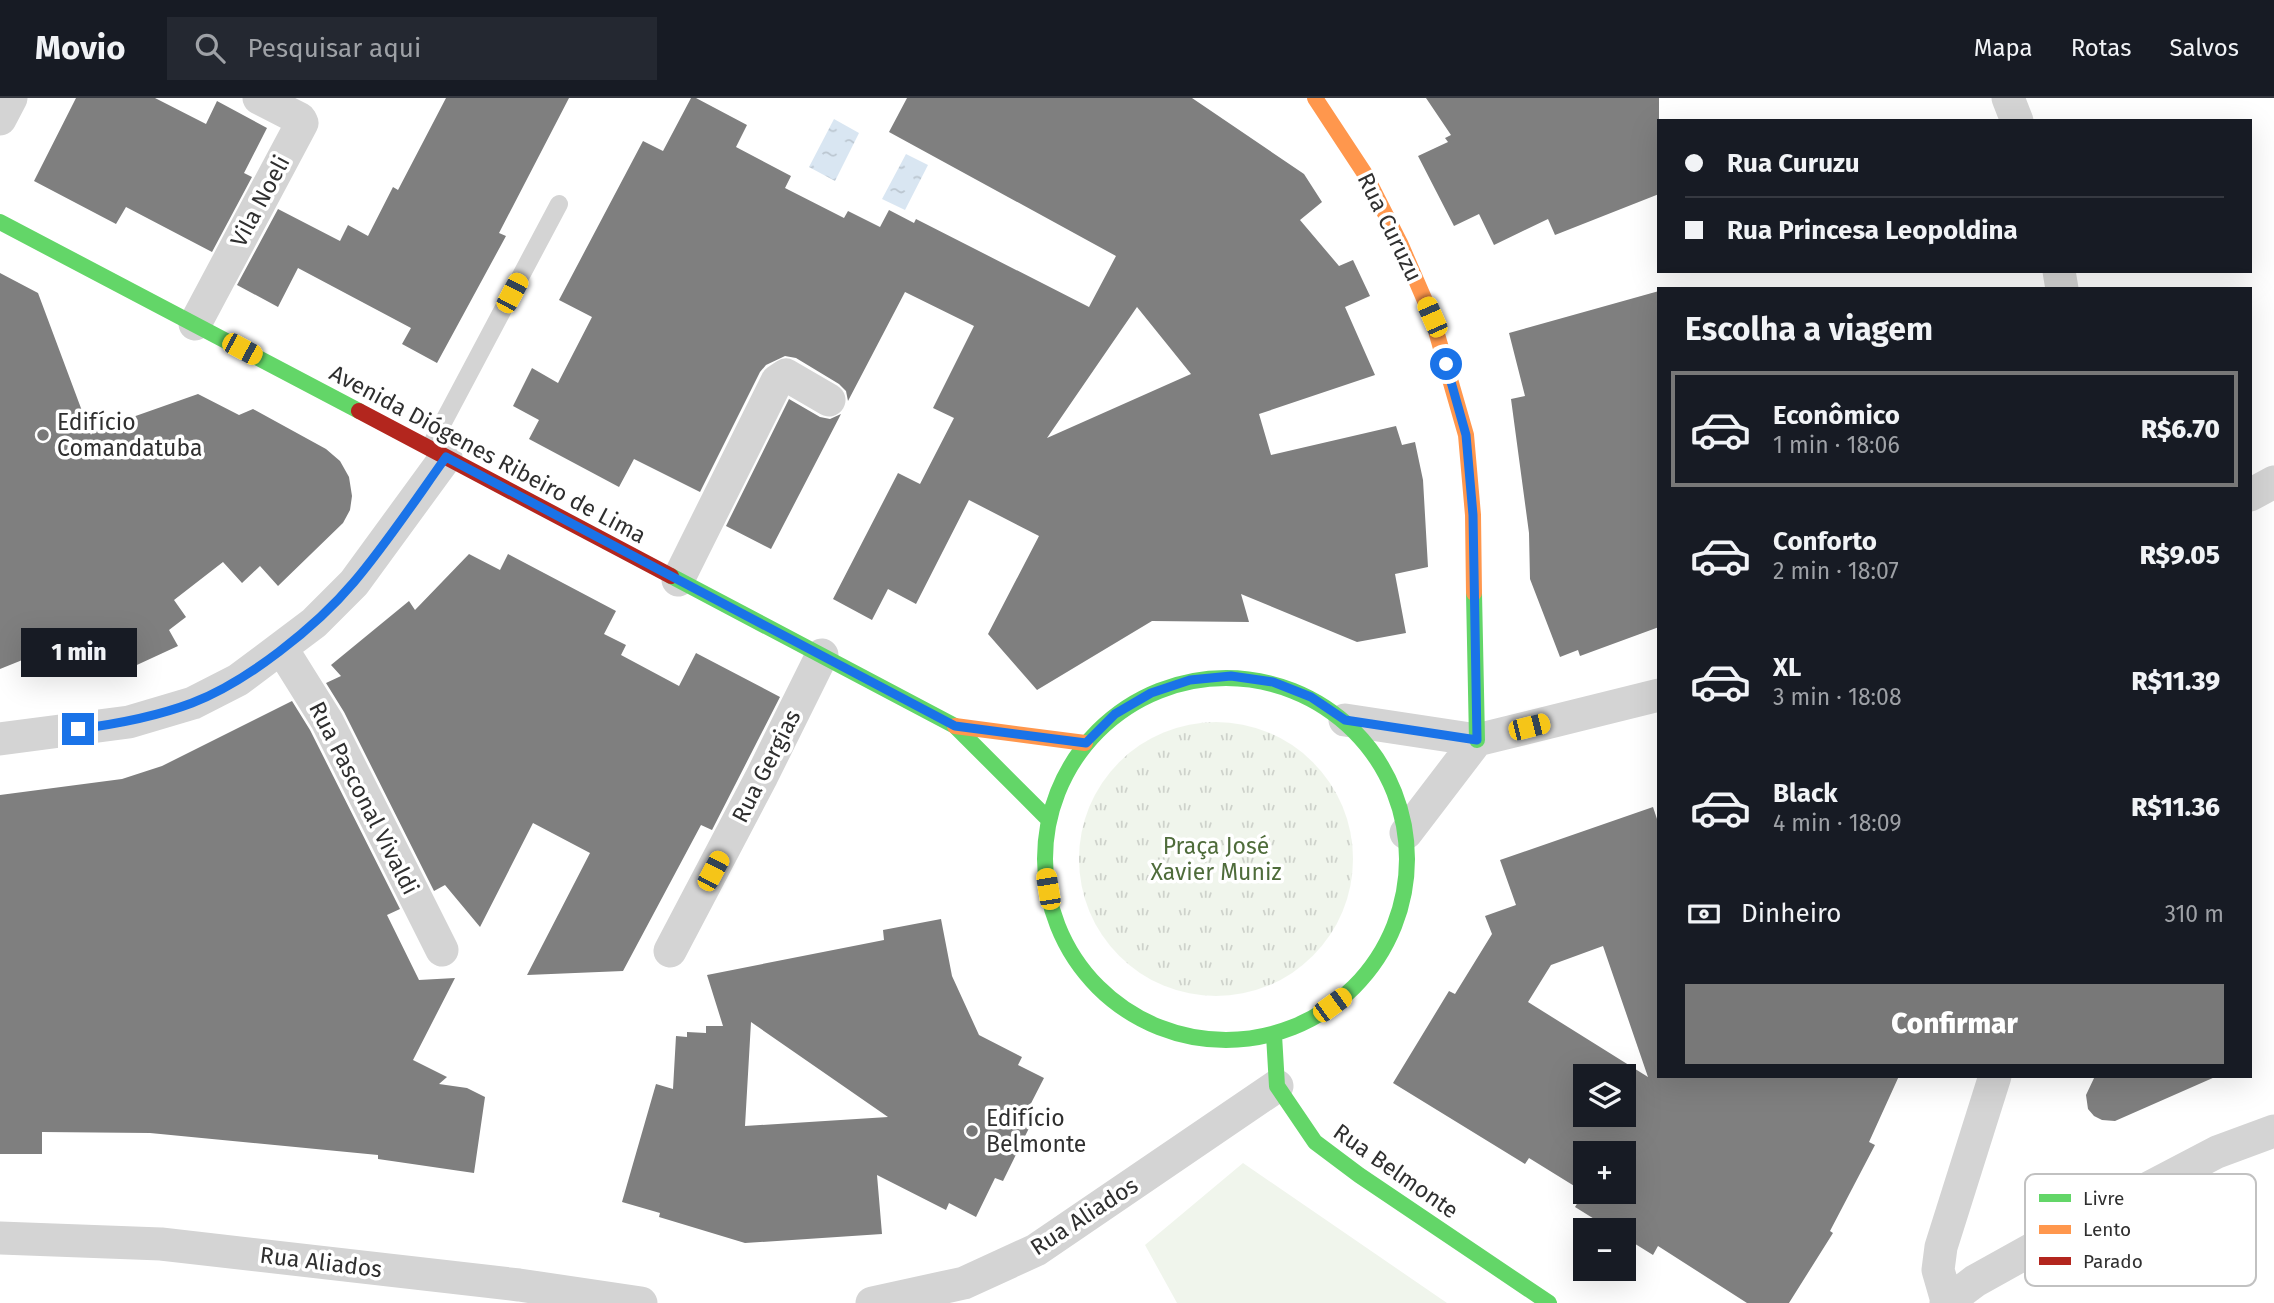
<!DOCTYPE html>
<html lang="pt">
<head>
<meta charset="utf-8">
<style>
  :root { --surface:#171b24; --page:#242831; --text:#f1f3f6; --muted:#9ea1a6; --line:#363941; --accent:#787878 }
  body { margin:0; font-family:"Fira Sans",sans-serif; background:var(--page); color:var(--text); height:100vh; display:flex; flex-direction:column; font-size:26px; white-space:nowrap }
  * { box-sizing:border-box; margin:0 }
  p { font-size:23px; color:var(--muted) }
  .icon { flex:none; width:38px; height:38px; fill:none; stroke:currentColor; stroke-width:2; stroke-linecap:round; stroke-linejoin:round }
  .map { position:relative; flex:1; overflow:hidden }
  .sheet { position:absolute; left:1657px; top:189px; width:595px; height:791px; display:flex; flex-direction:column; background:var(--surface); border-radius:0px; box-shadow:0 7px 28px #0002 }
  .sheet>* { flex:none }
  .hud { position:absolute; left:1657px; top:21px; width:595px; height:154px; border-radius:0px; box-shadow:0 7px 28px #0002; display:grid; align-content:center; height:154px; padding:0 28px; background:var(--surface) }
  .tools { position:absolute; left:1573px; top:966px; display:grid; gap:14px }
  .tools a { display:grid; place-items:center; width:63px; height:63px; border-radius:0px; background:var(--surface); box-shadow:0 7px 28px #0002; font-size:35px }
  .end { position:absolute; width:32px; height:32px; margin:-16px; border:9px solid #1a73e8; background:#fff; box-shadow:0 0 0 4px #fff }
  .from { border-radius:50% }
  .bubble { position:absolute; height:49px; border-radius:0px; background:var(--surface); box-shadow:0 7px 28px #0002; font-size:23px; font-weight:800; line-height:49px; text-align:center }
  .car { position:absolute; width:21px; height:42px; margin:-21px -10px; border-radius:9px; box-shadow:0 0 5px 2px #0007; background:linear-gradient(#f5c518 24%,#345 0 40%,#f5c518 0 76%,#345 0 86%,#f5c518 0) }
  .hud b { display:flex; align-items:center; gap:24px; height:66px; font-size:26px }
  .hud b+b { border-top:2px solid var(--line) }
  .hud i { width:18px; height:18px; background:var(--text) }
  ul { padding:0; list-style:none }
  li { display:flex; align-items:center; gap:21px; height:116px; margin:0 14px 10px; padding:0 14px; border:4px solid transparent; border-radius:0px }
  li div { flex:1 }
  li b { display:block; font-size:26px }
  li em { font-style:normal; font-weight:800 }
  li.current { border-color:var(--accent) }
  li>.icon { width:63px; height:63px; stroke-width:1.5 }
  h2 { padding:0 28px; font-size:32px; line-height:84px }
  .pay { display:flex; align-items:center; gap:18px; height:77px; padding:0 28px; font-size:26px }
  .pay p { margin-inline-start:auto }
  .button { display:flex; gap:14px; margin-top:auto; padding:14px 28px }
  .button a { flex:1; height:80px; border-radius:0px; background:var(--accent); color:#fff; font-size:28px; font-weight:800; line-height:80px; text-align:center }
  header { display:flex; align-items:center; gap:42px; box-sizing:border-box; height:98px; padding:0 35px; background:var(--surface); border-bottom:2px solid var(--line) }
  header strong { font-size:33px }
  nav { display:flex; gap:38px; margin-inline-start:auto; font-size:24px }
  .search { width:490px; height:63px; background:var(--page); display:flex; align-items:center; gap:18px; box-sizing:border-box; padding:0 24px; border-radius:0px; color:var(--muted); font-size:26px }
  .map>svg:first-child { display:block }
  .park { fill:url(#park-tufts) }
  .pitch { fill:#f0f5ec }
  .water { fill:url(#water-ripples) }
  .building { fill:#7f7f7f; fill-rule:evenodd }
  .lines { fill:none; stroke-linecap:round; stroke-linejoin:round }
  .lane { stroke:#d4d4d4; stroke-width:18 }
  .street { stroke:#d4d4d4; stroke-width:33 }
  .fast { stroke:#63d668; stroke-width:16 }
  .slow { stroke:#ff974d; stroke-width:16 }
  .jam { stroke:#b3261e; stroke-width:16 }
  .route { stroke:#1a73e8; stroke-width:9 }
  .poi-dot { fill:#787878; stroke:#fff; stroke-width:2.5 }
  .labels { text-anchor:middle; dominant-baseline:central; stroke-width:7; stroke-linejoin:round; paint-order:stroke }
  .street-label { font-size:23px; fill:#2f2f2f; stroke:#fff }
  .poi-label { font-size:23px; fill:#2f2f2f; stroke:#fff; text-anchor:start }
  .park-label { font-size:23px; fill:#4f6c3b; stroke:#fff }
  .key { fill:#fff; stroke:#c1c1c1; stroke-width:2 }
  .key-label { font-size:19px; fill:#2f2f2f }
</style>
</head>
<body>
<header>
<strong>Movio</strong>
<div class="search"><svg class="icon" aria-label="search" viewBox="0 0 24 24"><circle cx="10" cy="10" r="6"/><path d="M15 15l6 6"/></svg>Pesquisar aqui</div>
<nav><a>Mapa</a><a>Rotas</a><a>Salvos</a></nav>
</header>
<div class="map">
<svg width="2274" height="1205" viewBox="0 0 2274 1205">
  <defs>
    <pattern id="park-tufts" width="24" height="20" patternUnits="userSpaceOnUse" patternTransform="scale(1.75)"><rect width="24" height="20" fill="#f0f5ec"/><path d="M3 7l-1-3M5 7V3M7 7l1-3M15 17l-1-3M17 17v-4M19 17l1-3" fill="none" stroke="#ced2cb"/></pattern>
    <pattern id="water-ripples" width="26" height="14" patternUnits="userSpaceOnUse" patternTransform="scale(1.75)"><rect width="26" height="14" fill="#d9e6f2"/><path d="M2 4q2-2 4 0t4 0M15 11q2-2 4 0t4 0" fill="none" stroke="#bbc6d0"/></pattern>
  </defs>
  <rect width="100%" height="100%" fill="#fff"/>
  <path class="park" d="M1079 761a137 137 0 1 1 274 0a137 137 0 1 1-274 0Z"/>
  <path class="pitch" d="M1243 1065 1447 1205H1177L1145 1147Z"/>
  <path class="water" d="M834 21 859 35 835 83 809 69Z
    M906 56 928 67 905 112 882 101Z"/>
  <path class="building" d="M76 0H155L206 26 217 3 267 30 244 75 252 79 212 154 126 109 116 126 34 83Z
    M446 0H569L499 135 506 138 437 265 402 246 411 230 298 170 278 209 237 187 278 111 340 143 348 127 368 138 393 89 398 92Z
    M691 0H696L747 27 736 49 791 78 785 90 844 120 848 113 880 129 889 112 914 125 916 121 1089 209 1116 158 889 34 907 0H1192L1304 76 1322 104 1300 122 1339 168 1353 162 1370 198 1345 209 1375 277 1259 316 1271 357 1396 328 1402 347 1415 344 1423 382 1428 469 1395 476 1406 535 1357 544 1241 496 1249 524 1152 523 1037 592 988 536 1039 438 969 402 916 506 888 491 872 522 833 501 898 375 920 386 954 320 933 310 974 228 905 194 848 303 846 293 839 286 796 260 785 258 766 267 760 274 700 394 634 361 619 389 529 341 539 322 513 308 532 270 558 285 592 219 559 202 643 43 663 53ZM1137 209 1191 276 1047 340Z
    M1426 0H1659V96L1555 137 1548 121 1494 147 1479 116 1454 128 1418 58 1448 44 1445 40 1451 37Z
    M0 175 38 195 91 337 93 333 198 296 239 317 253 311 326 351 340 363 349 379 352 398 350 412 343 425 278 488 260 468 242 485 223 464 174 502 186 519 169 532 178 548 113 578 100 555 83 564 72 542 0 571Z
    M1659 193V529L1580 558 1578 552 1560 559 1530 481 1529 435 1511 301 1525 298 1509 235Z
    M789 301 820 319 830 321 841 316 771 451 726 428Z
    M469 456 500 472 508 456 616 513 604 536 626 547 621 557 679 588 696 555 780 599 712 732 701 727 623 873 527 877 590 755 533 725 480 829 445 787 434 793 344 614 326 585 341 578 331 567 409 503 415 512Z
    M292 603 310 632 400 811 387 817 419 882 455 880 413 962 447 979 439 986 467 990 485 999 474 1075 378 1061V1057L150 1035 42 1034V1056H0V697L122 681 162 668Z
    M1653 709 1659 727V978H1899L1869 1044 1875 1047 1830 1133 1833 1135 1789 1205H1747L1658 1148 1653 1157 1624 1139V1132H1612L1575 1109 1584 1094 1529 1060 1525 1066 1393 985 1449 893 1455 896 1492 836 1485 818 1516 807 1500 762ZM1603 848 1648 979 1528 904 1551 867ZM1586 978H1624V1017H1586ZM1586 1055H1624V1094H1586Z
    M941 821 952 878 979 937 1022 959 1018 967 1044 980 1024 1019 1032 1024 1003 1083 995 1080 976 1119 949 1105 946 1112 877 1077 882 1136 745 1145 659 1119 660 1115 622 1104 656 986 673 991 676 938 687 939V934L706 935V928H723L707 877 884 842 883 832ZM751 924 888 1019 745 1028Z
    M2095 978H2215V979L2115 1023 2102 1022 2094 1018 2088 1011 2086 997Z"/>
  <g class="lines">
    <path class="lane" d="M430 349 559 106"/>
    <path class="street" d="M2008 0 2017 23
      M0 21 11 0
      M2059 173 2062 191
      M195 226 302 25 300 21 259 0
      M2250 397 2274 384
      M678 482 777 283 786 277 829 302
      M282 551 327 623 442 852
      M1345 622 1477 642 1659 597
      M0 641 129 624 193 605 238 582 314 525 354 485 446 359
      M1406 735 1477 642
      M670 853 762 678 822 557
      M0 1140 161 1146 519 1187 641 1205
      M1947 1203 1938 1172 1941 1149 1995 978
      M872 1205 964 1185 1036 1152 1277 988
      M1946 1205 1975 1183 2047 1143 2217 1054 2274 1033"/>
    <path class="fast" d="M0 124 359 313
      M671 478 955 628 1048 721
      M1474 495 1477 642
      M1045 761a181 181 0 1 1 362 0a181 181 0 1 1-362 0Z
      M1274 937 1277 988 1315 1044 1359 1077 1549 1205"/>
    <path class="slow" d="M1315 0 1365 76 1400 145 1432 219 1466 337 1473 417 1474 495
      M955 628 1085 645"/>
    <path class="jam" d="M359 313 671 478"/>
  </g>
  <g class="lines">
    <path class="route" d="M78 631C117 626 155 619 192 605 247 584 316 529 354 484 387 445 416 401 446 359L955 628 1086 645 1115 616 1151 595 1190 582 1231 578 1273 584 1311 599 1345 622 1477 642 1473 417 1466 337 1446 266"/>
  </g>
  <g class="poi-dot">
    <circle cx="43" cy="337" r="7"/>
    <circle cx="972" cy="1033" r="7"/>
  </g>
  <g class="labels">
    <g class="street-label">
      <text transform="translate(260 103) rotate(-62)">Vila Noeli</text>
      <text transform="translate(1390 129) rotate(64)">Rua Curuzu</text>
      <text transform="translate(488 356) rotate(28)">Avenida Diógenes Ribeiro de Lima</text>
      <text transform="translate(766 668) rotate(-63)">Rua Gergias</text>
      <text transform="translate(364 700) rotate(63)">Rua Pasconal Vivaldi</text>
      <text transform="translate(1396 1073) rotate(35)">Rua Belmonte</text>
      <text transform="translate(1084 1118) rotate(-33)">Rua Aliados</text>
      <text transform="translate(321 1164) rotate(7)">Rua Aliados</text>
    </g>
    <g class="poi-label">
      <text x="57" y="324">Edifício<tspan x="57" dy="26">Comandatuba</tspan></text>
      <text x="986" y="1020">Edifício<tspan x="986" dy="26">Belmonte</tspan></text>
    </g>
    <g class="park-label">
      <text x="1216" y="748">Praça José<tspan x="1216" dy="26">Xavier Muniz</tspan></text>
    </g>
  </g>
  <rect x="2025" y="1076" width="231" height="112" rx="10" class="key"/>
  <rect x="2039" y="1096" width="32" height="8" fill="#63d668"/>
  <rect x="2039" y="1127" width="32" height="9" fill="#ff974d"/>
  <rect x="2039" y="1159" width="32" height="8" fill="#b3261e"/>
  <g class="key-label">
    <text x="2083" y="1107">Livre</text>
    <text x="2083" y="1138">Lento</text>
    <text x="2083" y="1170">Parado</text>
  </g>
</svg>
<div class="tools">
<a><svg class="icon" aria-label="layers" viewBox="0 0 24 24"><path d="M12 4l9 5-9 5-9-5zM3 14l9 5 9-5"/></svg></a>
<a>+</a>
<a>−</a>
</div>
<i class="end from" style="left:1446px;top:266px"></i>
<i class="end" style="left:78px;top:631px"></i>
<div class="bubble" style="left:21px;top:530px;width:116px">1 min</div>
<i class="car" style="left:512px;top:195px;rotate:28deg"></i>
<i class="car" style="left:1432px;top:219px;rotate:336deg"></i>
<i class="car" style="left:242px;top:251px;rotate:118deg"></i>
<i class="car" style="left:1529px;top:629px;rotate:76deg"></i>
<i class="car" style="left:713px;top:773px;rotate:28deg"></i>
<i class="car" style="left:1048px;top:791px;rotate:351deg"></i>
<i class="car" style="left:1332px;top:907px;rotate:54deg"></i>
<div class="hud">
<b><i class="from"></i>Rua Curuzu</b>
<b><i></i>Rua Princesa Leopoldina</b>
</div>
<section class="sheet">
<h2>Escolha a viagem</h2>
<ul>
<li class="current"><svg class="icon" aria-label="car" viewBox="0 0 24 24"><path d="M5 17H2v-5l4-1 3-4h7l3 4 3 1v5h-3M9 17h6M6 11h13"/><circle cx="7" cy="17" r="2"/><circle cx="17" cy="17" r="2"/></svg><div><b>Econômico</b><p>1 min · 18:06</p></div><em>R$6.70</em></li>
<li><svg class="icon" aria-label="car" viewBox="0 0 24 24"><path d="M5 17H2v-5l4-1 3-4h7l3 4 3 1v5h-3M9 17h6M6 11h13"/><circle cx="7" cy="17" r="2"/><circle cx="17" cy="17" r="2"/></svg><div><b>Conforto</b><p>2 min · 18:07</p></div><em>R$9.05</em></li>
<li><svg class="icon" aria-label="car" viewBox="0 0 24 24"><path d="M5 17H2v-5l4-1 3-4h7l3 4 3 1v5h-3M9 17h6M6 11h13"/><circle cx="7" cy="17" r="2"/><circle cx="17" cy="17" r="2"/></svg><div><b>XL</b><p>3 min · 18:08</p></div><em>R$11.39</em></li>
<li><svg class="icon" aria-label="car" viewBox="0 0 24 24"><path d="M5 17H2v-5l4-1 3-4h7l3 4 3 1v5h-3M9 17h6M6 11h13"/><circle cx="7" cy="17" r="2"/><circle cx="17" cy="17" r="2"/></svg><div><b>Black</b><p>4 min · 18:09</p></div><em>R$11.36</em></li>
</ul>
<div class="pay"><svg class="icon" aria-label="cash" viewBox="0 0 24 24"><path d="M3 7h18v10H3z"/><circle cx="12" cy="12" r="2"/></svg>Dinheiro<p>310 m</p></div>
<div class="button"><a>Confirmar</a></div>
</section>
</div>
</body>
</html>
